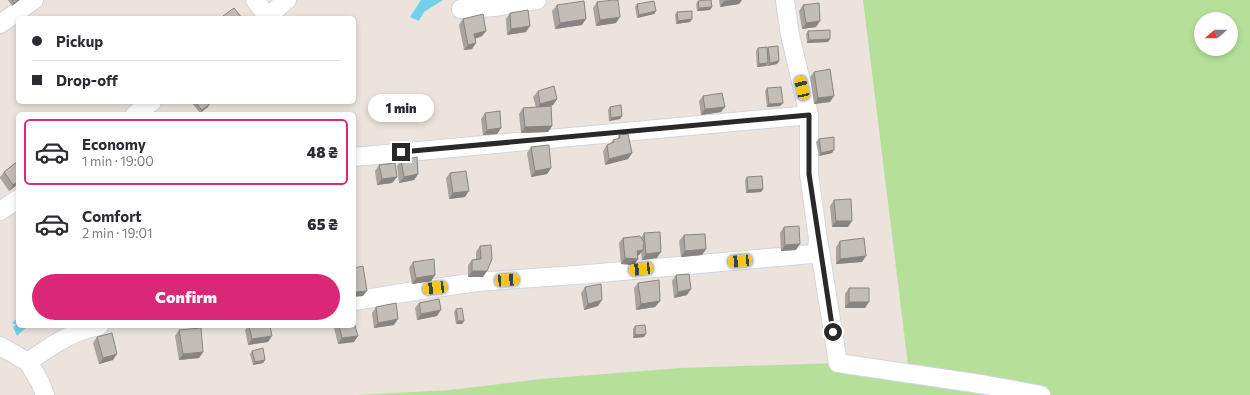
<!DOCTYPE html>
<html lang="en">
<head>
<meta charset="utf-8">
<style>
  :root { --surface:#fff; --page:#f2f2f3; --text:#2b2b33; --muted:#7c7c81; --line:#e1e1e2; --accent:#db2777 }
  body { margin:0; font-family:Commissioner,sans-serif; background:var(--page); color:var(--text); height:100vh; display:flex; flex-direction:column; font-size:15px; white-space:nowrap }
  * { box-sizing:border-box; margin:0 }
  p { font-size:13px; color:var(--muted) }
  .icon { flex:none; width:22px; height:22px; fill:none; stroke:currentColor; stroke-width:2; stroke-linecap:round; stroke-linejoin:round }
  .map { position:relative; flex:1; overflow:hidden }
  .panel { position:absolute; left:16px; top:112px; width:340px; height:216px; display:flex; flex-direction:column; background:var(--surface); border-radius:6px; box-shadow:0 2px 6px #0003 }
  .panel>* { flex:none }
  .guide { position:absolute; left:16px; top:16px; width:340px; height:88px; border-radius:6px; box-shadow:0 2px 6px #0003; display:grid; align-content:center; height:88px; padding:0 16px; background:var(--surface) }
  .needle { width:26px; rotate:250deg }
  .fabs { position:absolute; left:1194px; top:12px; display:grid; gap:8px }
  .fabs a { display:grid; place-items:center; width:44px; height:44px; border-radius:50%; background:var(--surface); box-shadow:0 2px 6px #0003; font-size:20px }
  .end { position:absolute; width:18px; height:18px; margin:-9px; border:5px solid #292929; background:#fff; box-shadow:0 0 0 2px #fff }
  .from { border-radius:50% }
  .bubble { position:absolute; height:28px; border-radius:14px; background:var(--surface); box-shadow:0 2px 6px #0003; font-size:13px; font-weight:800; line-height:28px; text-align:center }
  .car { position:absolute; width:12px; height:24px; margin:-12px -6px; border-radius:5px; box-shadow:0 0 3px 1px #0007; background:linear-gradient(#f5c518 24%,#345 0 40%,#f5c518 0 76%,#345 0 86%,#f5c518 0) }
  .guide b { display:flex; align-items:center; gap:14px; height:38px; font-size:15px }
  .guide b+b { border-top:1px solid var(--line) }
  .guide i { width:10px; height:10px; background:var(--text) }
  ul { padding:7px 0 0; list-style:none }
  li { display:flex; align-items:center; gap:12px; height:66px; margin:0 8px 6px; padding:0 8px; border:2px solid transparent; border-radius:6px }
  li div { flex:1 }
  li b { display:block; font-size:15px }
  li em { font-style:normal; font-weight:800 }
  li.current { border-color:var(--accent) }
  li>.icon { width:36px; height:36px; stroke-width:1.5 }
  .button { display:flex; gap:8px; margin-top:auto; padding:8px 16px }
  .button a { flex:1; height:46px; border-radius:24px; background:var(--accent); color:#fff; font-size:16px; font-weight:800; line-height:46px; text-align:center }
  .map>svg:first-child { display:block }
  .green { fill:#b6e09a; fill-rule:evenodd }
  .water { fill:#72d1ea }
  .lines { fill:none; stroke-linecap:round; stroke-linejoin:round }
  .minor-casing { stroke:#d1d5e2; stroke-width:20 }
  .minor { stroke:#fff; stroke-width:18 }
  .wall { fill:#a8a39e }
  .shaded-wall { fill:#888481 }
  .building { fill:#c3bdb8; stroke:#888481 }
  .route { stroke:#292929; stroke-width:5 }
</style>
</head>
<body>
<div class="map">
<svg width="1250" height="395" viewBox="0 0 1250 395">
  <rect width="100%" height="100%" fill="#ebe3dc"/>
  <path class="green" d="M863 0H1250V395H357L450 390 541 379 680 368 838 363 909 373ZM1201 19H1231V49H1201Z"/>
  <path class="water" d="M421 0H443L424 12 419 21 410 17Z
    M18 318V326H29L23 330 17 336 13 327 16 325 12 323Z"/>
  <g class="lines">
    <defs>
      <path id="minor" d="M255 0 268 17
        M461 9 494 7 537 0
        M266 18 287 0
        M0 24 34 0
        M135 114 152 102
        M354 157 809 115
        M0 211 18 199
        M818 239 838 363 987 385 1041 395
        M354 301 421 290 477 282 589 274 812 254 817 248 818 239 809 174V115L790 35 785 0
        M0 346 28 362
        M45 395 40 382 28 362C49 347 74 330 99 326"/>
    </defs>
    <use href="#minor" class="minor-casing"/>
    <use href="#minor" class="minor"/>
  </g>
  <path class="wall" d="M8 0H20L12 6Z
    M719 0H742L739 4 720 7Z
    M698 1 712 7 710 10 697 11 696 4Z
    M597 2 616 23 596 26 593 8Z
    M637 4 656 11 654 14 637 18 635 7Z
    M557 5 582 25 555 29 552 11Z
    M803 5 816 27 802 29 799 11Z
    M677 12 692 19 690 22 676 24 675 15Z
    M510 13 526 32 507 35 506 19Z
    M463 19 486 31 482 36 475 39 472 49 464 50 459 25Z
    M808 31 830 39 828 42 807 43 806 34Z
    M768 47 779 61 777 64 767 66V64L766 66 757 67 756 51 758 48 767 49Z
    M814 72 830 102 814 104 810 77Z
    M767 88 783 103 780 106 767 107 765 91Z
    M538 91 557 99 553 105 551 106 552 126 548 132 521 133 519 114 523 108 536 107 533 97Z
    M703 96 721 112 701 115 699 101Z
    M191 102H208V107L200 113Z
    M610 107 622 116 620 119 609 121 608 110Z
    M485 113 501 128 497 134 483 135 481 119Z
    M619 135 632 153 628 159 605 165 603 151 607 145 610 144 613 140 617 139Z
    M819 139 832 153 819 156 816 142Z
    M531 147 551 168 547 174 531 177 527 153Z
    M401 160 418 174 414 180 399 183 397 166Z
    M18 161V184L9 191 0 178V177L4 172Z
    M379 165 397 177 392 183 377 185 375 171Z
    M450 173 465 197 449 199 446 178Z
    M747 177 763 189 761 192 746 193 745 180Z
    M834 200 848 227H832L830 206Z
    M784 227 796 250 781 251 780 233Z
    M644 233 657 258 642 260 641 252 639 255 638 256 634 265 621 264 619 243 623 238H641Z
    M684 235 706 249 702 255 681 257 679 241Z
    M840 241 862 262 836 264V247Z
    M480 246 483 277H468V265L472 260 476 259V252Z
    M413 262 435 275 431 281 412 284 409 268Z
    M676 275 687 295 674 298 672 281Z
    M638 283 660 301 655 307 636 310 634 288Z
    M585 287 598 306 584 310 581 293Z
    M849 288 865 308H845V294Z
    M419 303 437 316 417 320 415 308Z
    M376 307 394 325 374 328 372 313Z
    M456 309 464 321 462 324H456L454 312Z
    M248 326H270L268 342 248 345 245 330Z
    M335 326H354V342L338 344 334 328Z
    M635 326 644 337 633 338V329Z
    M179 330 203 352 199 358 179 360 175 336Z
    M97 337 113 360 99 364 93 343Z
    M252 351 265 360 263 363 253 365 250 354Z"/>
  <path class="shaded-wall" d="M18 0H19L12 6 14 3Z
    M731 0H742L739 4 720 7 724 1Z
    M712 7 710 10 697 11 699 8Z
    M656 11 654 14 637 18 639 15Z
    M620 17 616 23 596 26 600 20Z
    M586 19 582 25 555 29 560 23Z
    M692 19 690 22 676 24 678 21Z
    M820 21 816 27 802 29 806 23Z
    M530 26 526 32 507 35 511 29Z
    M486 31 482 36 470 40 474 34Z
    M830 39 828 42 807 43 809 40Z
    M476 43 472 49 464 50 468 45Z
    M779 61 777 64 767 66 770 63Z
    M768 63 766 66 757 67 759 64Z
    M834 96 830 102 814 104 818 98Z
    M557 99 553 105 536 110 540 104Z
    M783 103 780 106 767 107 769 104Z
    M210 104 208 107 200 113 202 110Z
    M725 107 721 112 701 115 705 109Z
    M622 116 620 119 609 121 611 118Z
    M552 126 548 132 521 133 525 127Z
    M501 128 497 134 483 135 487 130Z
    M834 150 832 153 819 156 821 153Z
    M632 153 628 159 605 165 609 159Z
    M551 168 547 174 531 177 535 171Z
    M418 174 414 180 399 183 404 177Z
    M397 177 392 183 377 185 382 179Z
    M18 181V184L9 191 13 185Z
    M763 189 761 192 746 193 748 190Z
    M469 191 465 197 449 199 453 193Z
    M836 221H852L848 227H832Z
    M800 244 796 250 781 251 785 245Z
    M706 249 702 255 681 257 685 251Z
    M643 250 639 255 633 257 637 251Z
    M661 252 657 258 642 260 646 254Z
    M866 256 862 262 836 264 840 259Z
    M625 258 638 259 634 265 621 264Z
    M472 271H487L483 277H468Z
    M435 275 431 281 412 284 416 278Z
    M691 289 687 295 674 298 678 292Z
    M367 291 363 296 354 297V293L355 292Z
    M602 300 598 306 584 310 588 304Z
    M660 301 655 307 636 310 641 304Z
    M849 302H869L865 308H845Z
    M441 310 437 316 417 320 421 314Z
    M398 319 394 325 374 328 378 323Z
    M458 321H464L462 324H456Z
    M646 334 644 337 633 338 635 335Z
    M272 336 268 342 248 345 252 339Z
    M358 336 354 342 338 344 342 338Z
    M203 352 199 358 179 360 183 354Z
    M117 354 113 360 99 364 103 358Z
    M265 360 263 363 253 365 255 362Z"/>
  <path class="building" d="M12 0H18L14 3Z
    M613 0H618L620 17 600 20 597 2Z
    M706 0H711L712 7 699 8 698 1Z
    M584 1 586 19 560 23 557 5Z
    M654 1 656 11 639 15 637 4Z
    M819 3 820 21 806 23 803 5Z
    M234 8 242 18H224L223 16Z
    M528 10 530 26 511 29 510 13Z
    M692 11V19L678 21 677 12Z
    M483 14 486 31 474 34 476 43 468 45 463 19Z
    M830 30V39L809 40 808 31Z
    M778 46 779 61 770 63 768 47Z
    M767 47 768 63 759 64 758 48Z
    M830 69 834 96 818 98 814 72Z
    M554 86 557 99 540 104 538 91Z
    M781 87 783 103 769 104 767 88Z
    M722 93 725 107 705 109 703 96Z
    M195 102H208L210 104 202 110Z
    M621 105 622 116 611 118 610 107Z
    M551 106 552 126 525 127 523 108Z
    M500 111 501 128 487 130 485 113Z
    M628 134 632 153 609 159 607 145 614 142 613 140 620 138 619 135Z
    M834 137V150L821 153 819 139Z
    M549 145 551 168 535 171 531 147Z
    M417 157 418 174 404 177 401 160Z
    M18 161V181L13 185 4 172Z
    M395 163 397 177 382 179 379 165Z
    M466 171 469 191 453 193 450 173Z
    M762 176 763 189 748 190 747 177Z
    M851 199 852 221H836L834 200Z
    M799 226 800 244 785 245 784 227Z
    M660 232 661 252 646 254 644 233Z
    M705 234 706 249 685 251 684 235Z
    M640 236 644 242 643 250 637 251 638 259 625 258 623 238Z
    M864 238 866 256 840 259V241Z
    M491 245 492 259 487 271H472V260L481 259 480 246Z
    M434 259 435 275 416 278 413 262Z
    M363 266 367 291 355 292 354 287V268Z
    M689 274 691 289 678 292 676 275Z
    M659 280 660 301 641 304 638 283Z
    M601 284 602 300 588 304 585 287Z
    M849 288H869V302H849Z
    M439 299 441 310 421 314 419 303Z
    M396 303 398 319 378 323 376 307Z
    M462 308 464 321H458L456 309Z
    M354 322 358 336 342 338 339 326H354Z
    M645 325 646 334 635 335V326Z
    M249 326H270L272 336 252 339Z
    M201 328 203 352 183 354 179 330Z
    M112 333 117 354 103 358 97 337Z
    M263 348 265 360 255 362 252 351Z"/>
  <g class="lines">
    <path class="route" d="M401 152 809 115V174L833 332"/>
  </g>
</svg>
<div class="fabs">
<a><svg class="needle" viewBox="-14 -14 28 28"><path d="M0-13l5 13h-10z" fill="#e53935"/><path d="M0 13l5-13h-10z" fill="#7c7c81"/></svg></a>
</div>
<i class="end from" style="left:833px;top:332px"></i>
<i class="end" style="left:401px;top:152px"></i>
<div class="bubble" style="left:368px;top:94px;width:66px">1 min</div>
<i class="car" style="left:802px;top:88px;rotate:347deg"></i>
<i class="car" style="left:740px;top:261px;rotate:265deg"></i>
<i class="car" style="left:641px;top:269px;rotate:264deg"></i>
<i class="car" style="left:507px;top:280px;rotate:86deg"></i>
<i class="car" style="left:435px;top:288px;rotate:263deg"></i>
<div class="guide">
<b><i class="from"></i>Pickup</b>
<b><i></i>Drop-off</b>
</div>
<section class="panel">
<ul>
<li class="current"><svg class="icon" aria-label="car" viewBox="0 0 24 24"><path d="M5 17H2v-5l4-1 3-4h7l3 4 3 1v5h-3M9 17h6M6 11h13"/><circle cx="7" cy="17" r="2"/><circle cx="17" cy="17" r="2"/></svg><div><b>Economy</b><p>1 min · 19:00</p></div><em>48 ₴</em></li>
<li><svg class="icon" aria-label="car" viewBox="0 0 24 24"><path d="M5 17H2v-5l4-1 3-4h7l3 4 3 1v5h-3M9 17h6M6 11h13"/><circle cx="7" cy="17" r="2"/><circle cx="17" cy="17" r="2"/></svg><div><b>Comfort</b><p>2 min · 19:01</p></div><em>65 ₴</em></li>
</ul>
<div class="button"><a>Confirm</a></div>
</section>
</div>
</body>
</html>
